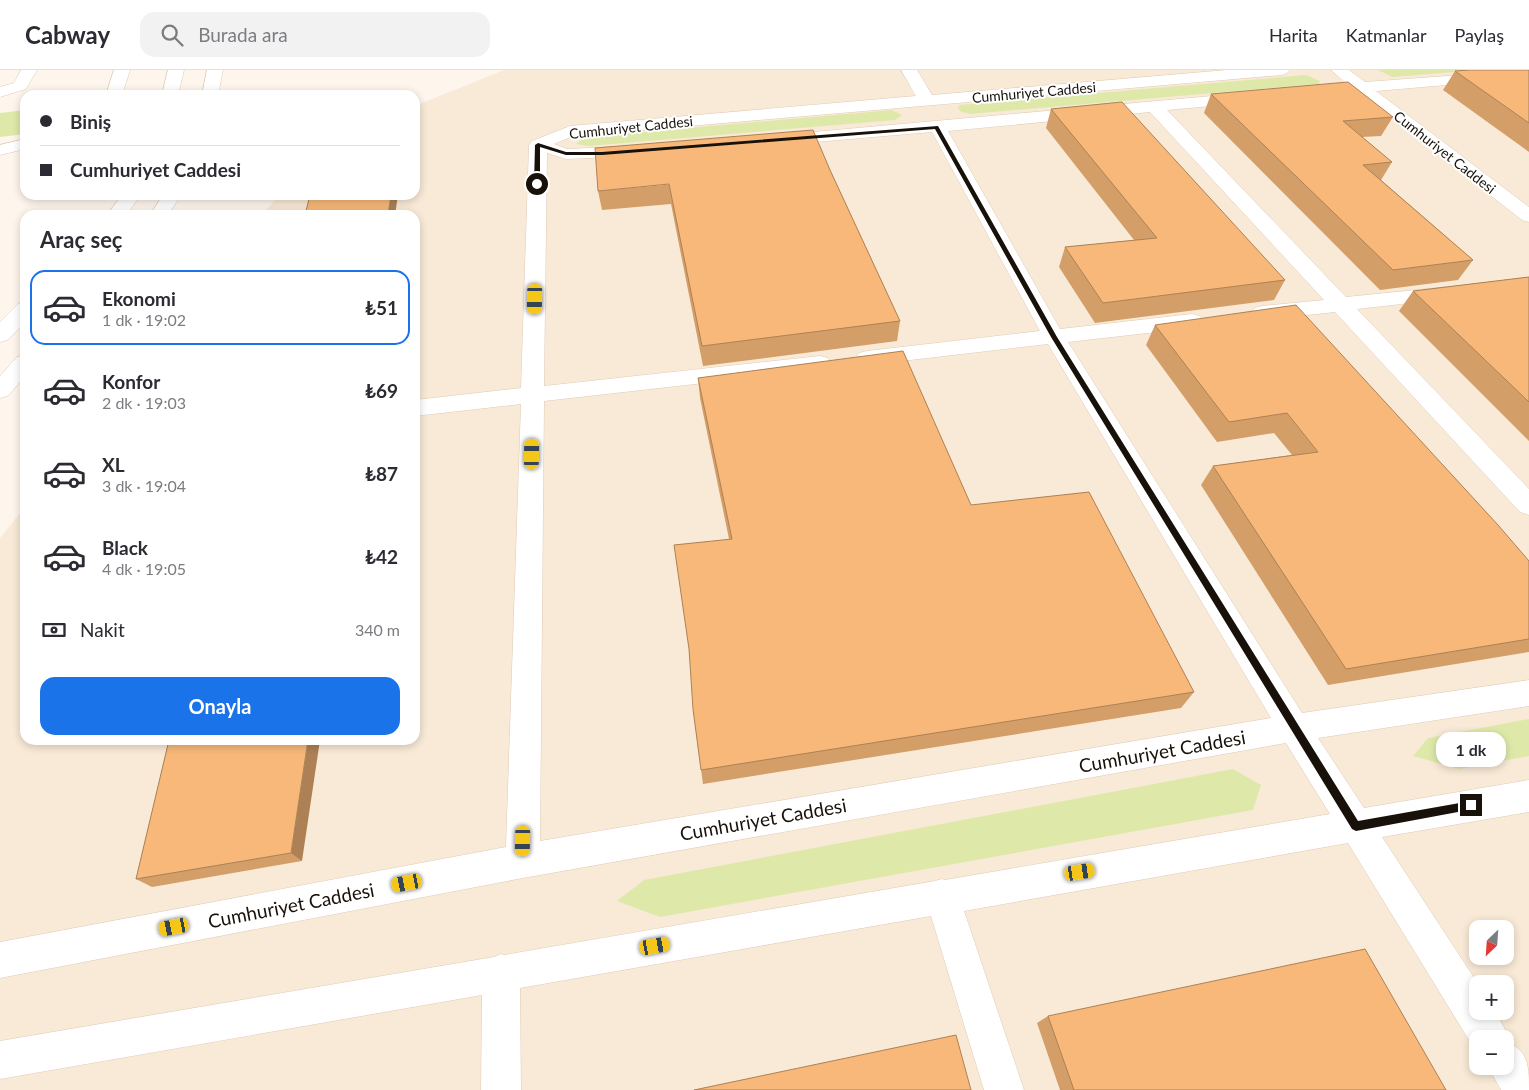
<!DOCTYPE html>
<html lang="tr">
<head>
<meta charset="utf-8">
<style>
  :root { --surface:#fff; --page:#f2f2f3; --text:#2b2b33; --muted:#7c7c81; --line:#e1e1e2; --accent:#1a73e8 }
  body { margin:0; font-family:Lato,sans-serif; background:var(--page); color:var(--text); height:100vh; display:flex; flex-direction:column; font-size:19px; white-space:nowrap }
  * { box-sizing:border-box; margin:0 }
  p { font-size:16px; color:var(--muted) }
  .icon { flex:none; width:28px; height:28px; fill:none; stroke:currentColor; stroke-width:2; stroke-linecap:round; stroke-linejoin:round }
  .map { position:relative; flex:1; overflow:hidden }
  .details { position:absolute; left:20px; top:140px; width:400px; height:535px; display:flex; flex-direction:column; background:var(--surface); border-radius:15px; box-shadow:0 2px 8px #0003 }
  .details>* { flex:none }
  .banner { position:absolute; left:20px; top:20px; width:400px; height:110px; border-radius:15px; box-shadow:0 2px 8px #0003; display:grid; align-content:center; height:110px; padding:0 20px; background:var(--surface) }
  .needle { width:32px; rotate:205deg }
  .controls { position:absolute; left:1469px; top:850px; display:grid; gap:10px }
  .controls a { display:grid; place-items:center; width:45px; height:45px; border-radius:10px; background:var(--surface); box-shadow:0 2px 8px #0003; font-size:25px }
  .end { position:absolute; width:22px; height:22px; margin:-11px; border:6px solid #18110a; background:#fff; box-shadow:0 0 0 2px #fff }
  .from { border-radius:50% }
  .bubble { position:absolute; height:35px; border-radius:15px; background:var(--surface); box-shadow:0 2px 8px #0003; font-size:16px; font-weight:700; line-height:35px; text-align:center }
  .car { position:absolute; width:15px; height:30px; margin:-15px -8px; border-radius:6px; box-shadow:0 0 4px 1px #0007; background:linear-gradient(#f5c518 24%,#345 0 40%,#f5c518 0 76%,#345 0 86%,#f5c518 0) }
  .banner b { display:flex; align-items:center; gap:18px; height:48px; font-size:19px }
  .banner b+b { border-top:1px solid var(--line) }
  .banner i { width:12px; height:12px; background:var(--text) }
  ul { padding:0; list-style:none }
  li { display:flex; align-items:center; gap:15px; height:75px; margin:0 10px 8px; padding:0 10px; border:2px solid transparent; border-radius:15px }
  li div { flex:1 }
  li b { display:block; font-size:19px }
  li em { font-style:normal; font-weight:700 }
  li.active { border-color:var(--accent) }
  li>.icon { width:45px; height:45px; stroke-width:1.5 }
  h2 { padding:0 20px; font-size:22px; line-height:60px }
  .pay { display:flex; align-items:center; gap:12px; height:55px; padding:0 20px; font-size:19px }
  .pay p { margin-inline-start:auto }
  .cta { display:flex; gap:10px; margin-top:auto; padding:10px 20px }
  .cta a { flex:1; height:58px; border-radius:15px; background:var(--accent); color:#fff; font-size:20px; font-weight:700; line-height:58px; text-align:center }
  header { display:flex; align-items:center; gap:30px; box-sizing:border-box; height:70px; padding:0 25px; background:var(--surface); border-bottom:1px solid var(--line) }
  header strong { font-size:24px }
  nav { display:flex; gap:28px; margin-inline-start:auto; font-size:18px }
  .search { width:350px; height:45px; background:var(--page); display:flex; align-items:center; gap:12px; box-sizing:border-box; padding:0 18px; border-radius:15px; color:var(--muted); font-size:19px }
  .map>svg:first-child { display:block }
  .industrial { fill:#f9ead7; fill-rule:evenodd }
  .green { fill:#dee9a9 }
  .lines { fill:none; stroke-linecap:round; stroke-linejoin:round }
  .minor-casing { stroke:#dfcab6; stroke-width:1 }
  .minor { fill:#fff; fill-rule:evenodd }
  .wall { fill:#d49e68 }
  .shaded-wall { fill:#ad8155 }
  .building { fill:#f7b879; stroke:#ad8155 }
  .route { fill:#18110a }
  .labels { text-anchor:middle; dominant-baseline:central; stroke-width:4; stroke-linejoin:round; paint-order:stroke }
  .far-street-label { font-size:14px; fill:#18110a; stroke:#fff }
  .near-street-label { font-size:19px; fill:#18110a; stroke:#fff }
</style>
</head>
<body>
<header>
<strong>Cabway</strong>
<div class="search"><svg class="icon" aria-label="search" viewBox="0 0 24 24"><circle cx="10" cy="10" r="6"/><path d="M15 15l6 6"/></svg>Burada ara</div>
<nav><a>Harita</a><a>Katmanlar</a><a>Paylaş</a></nav>
</header>
<div class="map">
<svg width="1529" height="1020" viewBox="0 0 1529 1020">
  <rect width="100%" height="100%" fill="#fef5ec"/>
  <path class="industrial" d="M504 0H1529V1020H0V468L25 437V670H415V145H262L279 125H415V36ZM1478 859H1505V886H1478ZM1478 914H1505V941H1478ZM1478 969H1505V996H1478Z"/>
  <path class="green" d="M1378 0H1480L1392 7Z
    M1306 5 1320 11 1319 14 970 44 962 42 958 39 959 35Z
    M25 40V64L0 67V43Z
    M892 40 902 45 895 50 589 76 576 74 585 67Z
    M1529 649V686L1459 699 1413 686 1428 668Z
    M1233 699 1261 715 1253 740 660 847 617 831 644 810Z"/>
  <g class="lines">
    <defs>
      <path id="minor" d="M21 0H37L26 19 0 27V17L14 13Z
        M114 0H130L122 25H106Z
        M168 0H184L178 25H162Z
        M207 0H223L218 25H202Z
        M901 0H917L932 25 1227 0H1290L1287 3 1282 5 573 66 554 74 567 79 632 76 638 77 641 81 638 85 632 86 566 89 547 83 544 316 820 286 828 288 831 293 828 298 820 300 544 331 540 771 1271 648 1048 274 867 295 859 293 856 288 859 283 867 281 1040 261 932 62 780 75 774 74 771 70 774 66 780 65 1245 23 1251 25 1253 28 1251 31 1245 33 1167 40 1346 227 1446 217 1453 219 1456 223 1453 227 1446 229 1357 239 1529 419V445L1520 442 1335 242 1262 250 1255 248 1251 243 1255 238 1262 236 1324 230 1150 42 948 61 1060 259 1192 244 1200 246 1203 251 1200 256 1192 258 1068 272 1302 643 1529 610V636L1318 668 1364 738 1529 710V742L1382 767 1478 914V941H1495L1510 969 1509 973C1529 982 1529 999 1529 1020H1501L1488 996H1505V969H1478L1477 983 1348 773 964 841 1024 1020H984L931 846 520 918 521 1020H481L482 925 0 1009V971L494 887 501 884 504 885 935 811 942 809 945 810 1330 744 1286 673 523 808 0 908V872L506 777 521 334 415 346V330L521 318 529 75 532 71 570 56 916 26Z
        M1331 0H1349L1365 12 1529 0V8L1376 21 1529 137V152L1522 150 1358 22 1320 26 1314 24 1312 21 1314 18 1347 14Z
        M25 69V79L0 85V75Z
        M122 125H141L126 145H107Z
        M163 125H181L168 145H150Z
        M25 232V252L8 270 0 272V252L18 234Z
        M25 285V306L8 326 0 328V306L17 287Z"/>
    </defs>
    <use href="#minor" class="minor-casing"/>
    <use href="#minor" class="minor"/>
  </g>
  <path class="wall" d="M1529 0V82L1443 20 1455 1Z
    M1211 24 1393 47 1381 66 1362 67 1392 92 1381 110 1473 190 1458 210 1380 220 1204 43Z
    M1051 39 1285 210 1274 230 1095 253 1059 197 1065 177 1134 170 1046 58Z
    M830 100 900 251 897 271 703 296 671 134 602 140 598 121Z
    M1529 207V371L1399 241 1413 221Z
    M1155 255 1529 491V582L1328 615 1201 415 1213 396 1292 385 1274 363 1217 372 1146 275Z
    M698 308 971 435 1194 622 1181 638 703 714 693 639 729 469 700 328Z
    M169 670 302 791 152 817 136 809Z
    M1048 946 1446 1020H1060L1037 953Z"/>
  <path class="shaded-wall" d="M391 125H398L395 145H388Z
    M308 670H320L302 791 291 783Z"/>
  <path class="building" d="M1470 0H1529V53L1455 1Z
    M1348 12 1393 47 1343 51 1392 92 1363 95 1473 190 1393 200 1211 24Z
    M1122 32 1285 210 1103 233 1065 177 1157 168 1051 39Z
    M813 60 830 100 900 251 702 276 669 114 598 121 595 78Z
    M310 125H391L388 145H305Z
    M1529 207V332L1413 221Z
    M1296 235 1498 455 1529 491V569L1346 599 1213 396 1318 382 1287 343 1229 352 1155 255Z
    M903 281 971 435 1089 422 1194 622 701 700 693 639 689 579 674 475 732 469 698 308Z
    M169 670H308L291 783 136 809Z
    M1365 879 1446 1020H1074L1048 946Z
    M956 965 971 1020H694Z"/>
  <path class="route" d="M938 56 1057 267 1358 751 1471 731 1474 732V739L1356 761 1352 759 1051 267 935 59 602 85H566L540 77V114L537 115 534 114 535 75 538 73 566 82H602Z"/>
  <g class="labels">
    <g class="far-street-label">
      <text transform="translate(1034 22) rotate(-5)">Cumhuriyet Caddesi</text>
      <text transform="translate(631 57) rotate(-6)">Cumhuriyet Caddesi</text>
      <text transform="translate(1445 82) rotate(38)">Cumhuriyet Caddesi</text>
    </g>
    <g class="near-street-label">
      <text transform="translate(1162 681) rotate(-10)">Cumhuriyet Caddesi</text>
      <text transform="translate(763 749) rotate(-10)">Cumhuriyet Caddesi</text>
      <text transform="translate(291 835) rotate(-11)">Cumhuriyet Caddesi</text>
    </g>
  </g>
</svg>
<div class="controls">
<a><svg class="needle" viewBox="-14 -14 28 28"><path d="M0-13l5 13h-10z" fill="#e53935"/><path d="M0 13l5-13h-10z" fill="#7c7c81"/></svg></a>
<a>+</a>
<a>−</a>
</div>
<i class="end from" style="left:537px;top:114px"></i>
<i class="end" style="left:1471px;top:735px"></i>
<div class="bubble" style="left:1436px;top:662px;width:70px">1 dk</div>
<i class="car" style="left:535px;top:229px;rotate:181deg"></i>
<i class="car" style="left:532px;top:384px;rotate:1deg"></i>
<i class="car" style="left:523px;top:771px;rotate:181deg"></i>
<i class="car" style="left:1080px;top:802px;rotate:81deg"></i>
<i class="car" style="left:407px;top:813px;rotate:259deg"></i>
<i class="car" style="left:174px;top:857px;rotate:259deg"></i>
<i class="car" style="left:655px;top:876px;rotate:80deg"></i>
<div class="banner">
<b><i class="from"></i>Biniş</b>
<b><i></i>Cumhuriyet Caddesi</b>
</div>
<section class="details">
<h2>Araç seç</h2>
<ul>
<li class="active"><svg class="icon" aria-label="car" viewBox="0 0 24 24"><path d="M5 17H2v-5l4-1 3-4h7l3 4 3 1v5h-3M9 17h6M6 11h13"/><circle cx="7" cy="17" r="2"/><circle cx="17" cy="17" r="2"/></svg><div><b>Ekonomi</b><p>1 dk · 19:02</p></div><em>₺51</em></li>
<li><svg class="icon" aria-label="car" viewBox="0 0 24 24"><path d="M5 17H2v-5l4-1 3-4h7l3 4 3 1v5h-3M9 17h6M6 11h13"/><circle cx="7" cy="17" r="2"/><circle cx="17" cy="17" r="2"/></svg><div><b>Konfor</b><p>2 dk · 19:03</p></div><em>₺69</em></li>
<li><svg class="icon" aria-label="car" viewBox="0 0 24 24"><path d="M5 17H2v-5l4-1 3-4h7l3 4 3 1v5h-3M9 17h6M6 11h13"/><circle cx="7" cy="17" r="2"/><circle cx="17" cy="17" r="2"/></svg><div><b>XL</b><p>3 dk · 19:04</p></div><em>₺87</em></li>
<li><svg class="icon" aria-label="car" viewBox="0 0 24 24"><path d="M5 17H2v-5l4-1 3-4h7l3 4 3 1v5h-3M9 17h6M6 11h13"/><circle cx="7" cy="17" r="2"/><circle cx="17" cy="17" r="2"/></svg><div><b>Black</b><p>4 dk · 19:05</p></div><em>₺42</em></li>
</ul>
<div class="pay"><svg class="icon" aria-label="cash" viewBox="0 0 24 24"><path d="M3 7h18v10H3z"/><circle cx="12" cy="12" r="2"/></svg>Nakit<p>340 m</p></div>
<div class="cta"><a>Onayla</a></div>
</section>
</div>
</body>
</html>
